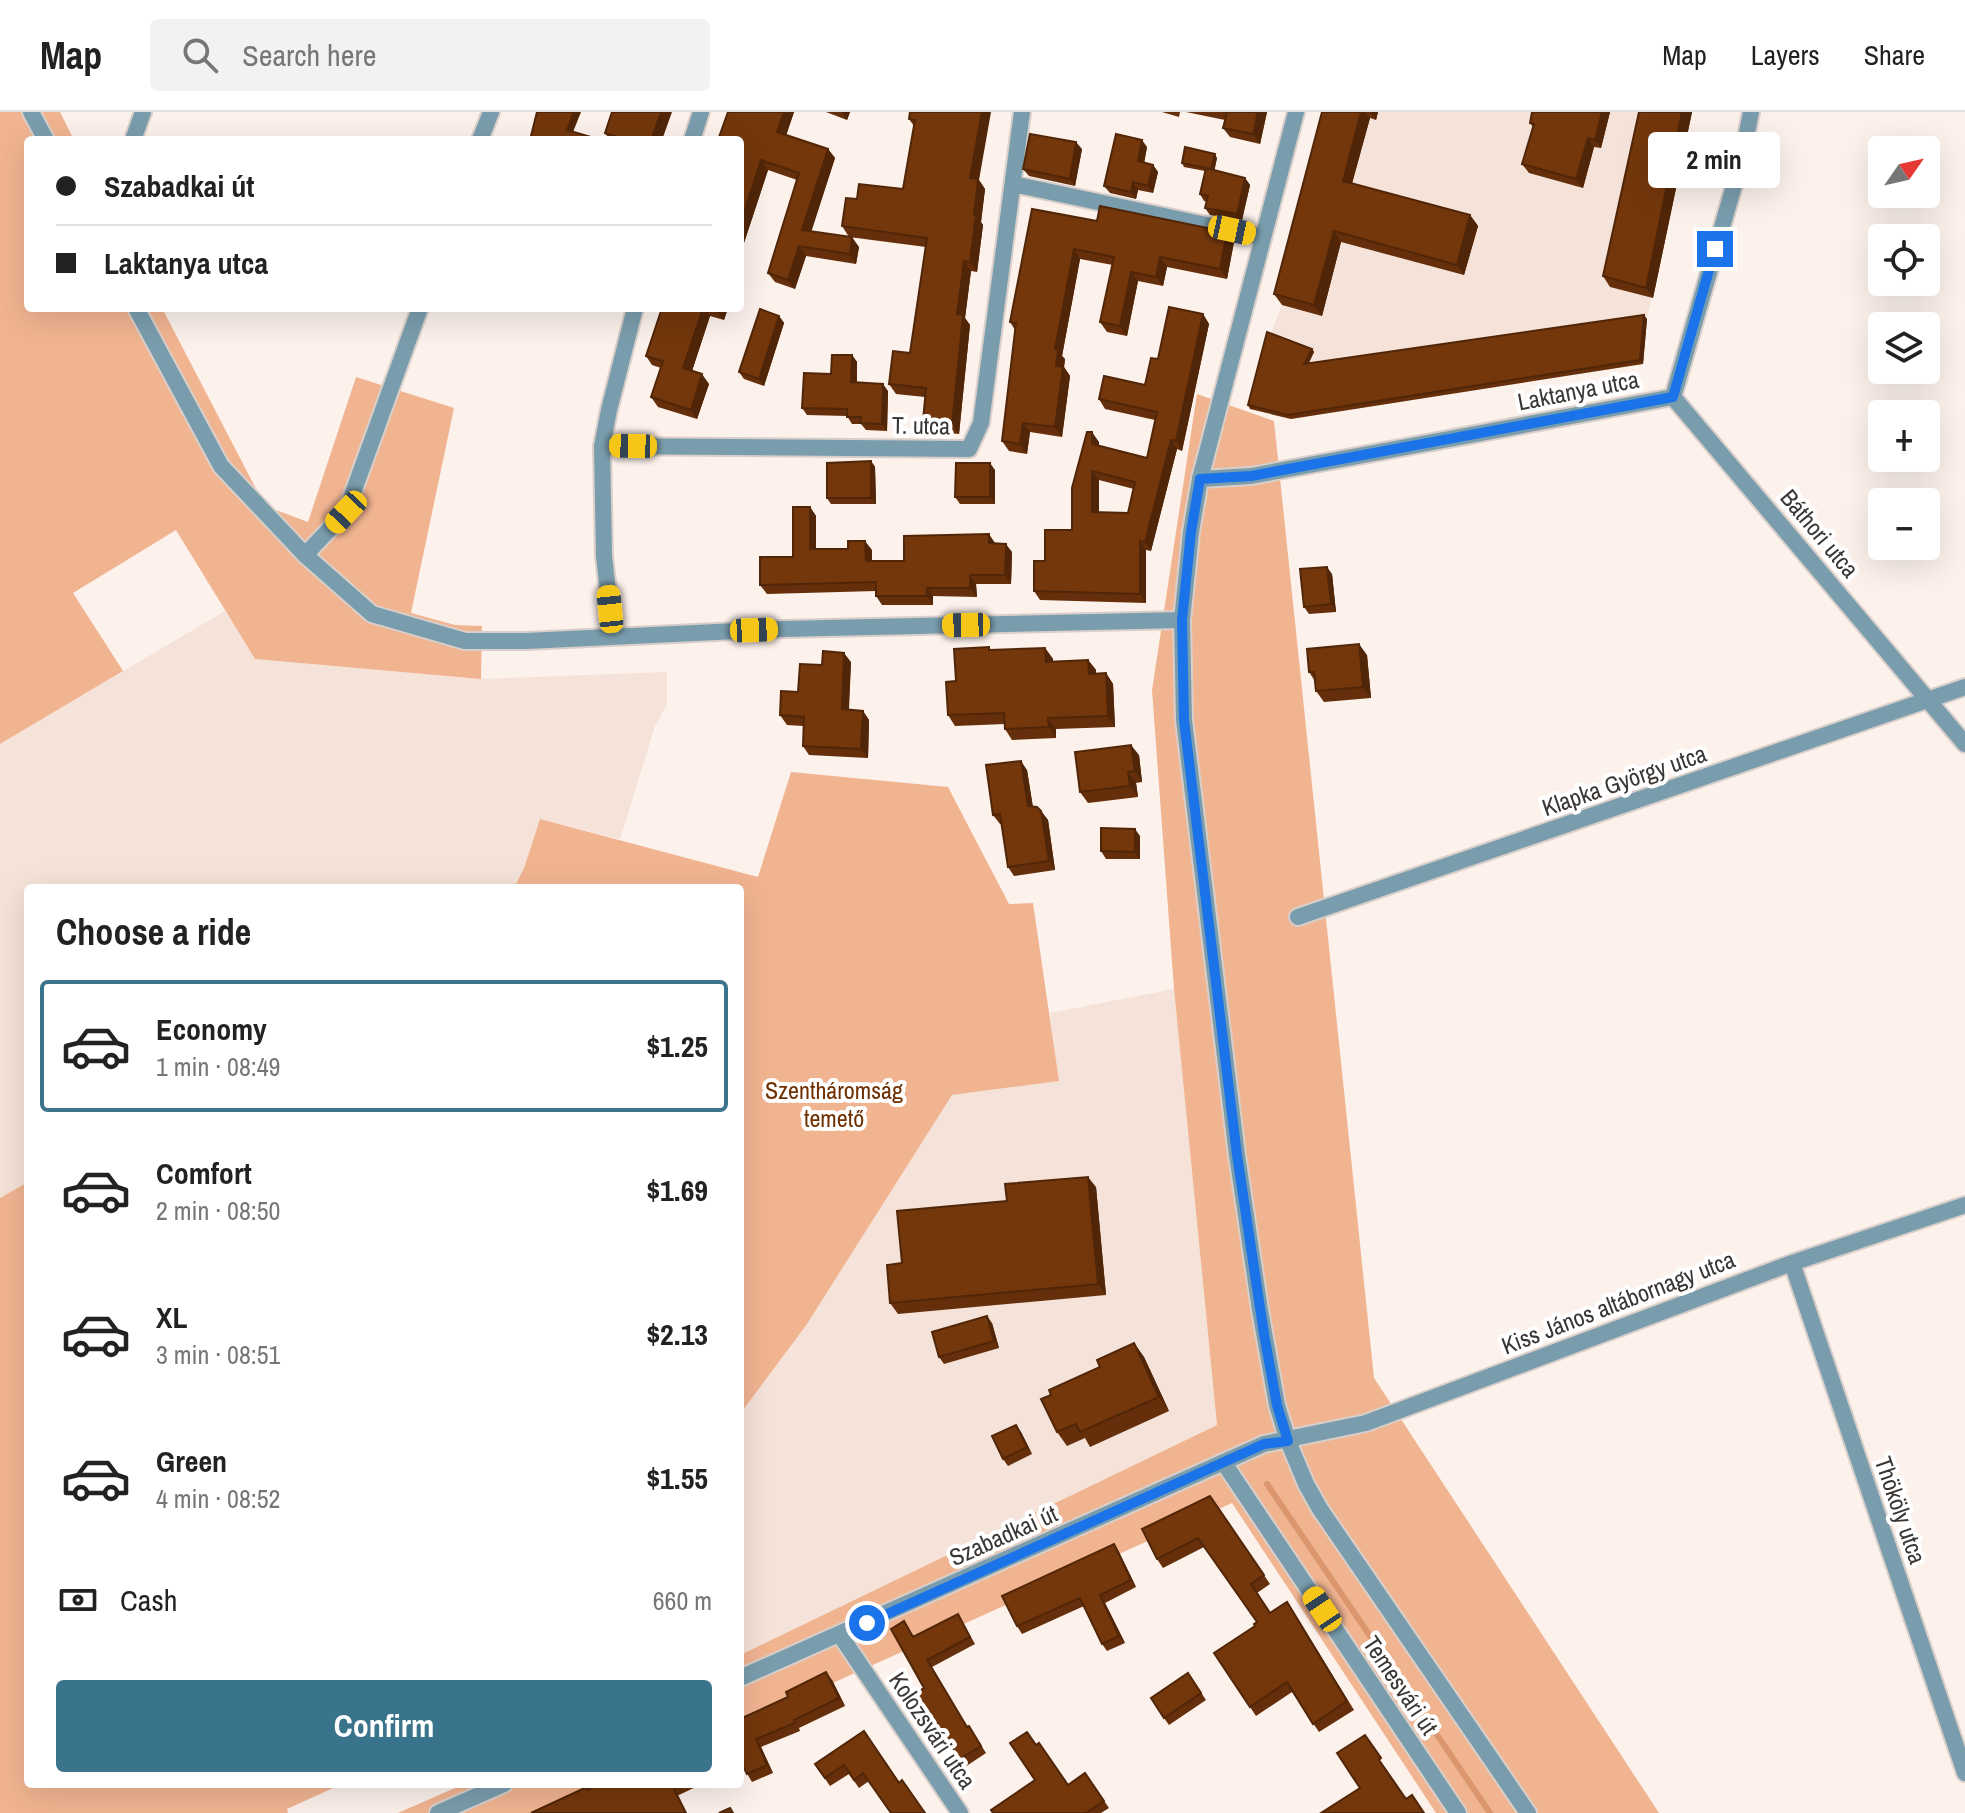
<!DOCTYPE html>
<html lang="en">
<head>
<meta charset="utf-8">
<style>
  :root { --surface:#fff; --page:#f2f2f2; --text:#222; --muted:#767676; --line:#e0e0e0; --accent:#39748c }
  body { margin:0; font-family:"Archivo Narrow",sans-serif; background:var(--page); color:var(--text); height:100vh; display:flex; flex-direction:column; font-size:30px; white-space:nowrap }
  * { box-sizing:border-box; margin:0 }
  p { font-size:26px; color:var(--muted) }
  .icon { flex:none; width:44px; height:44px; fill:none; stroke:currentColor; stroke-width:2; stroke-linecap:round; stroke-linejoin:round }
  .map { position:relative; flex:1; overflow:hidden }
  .details { position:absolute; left:24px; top:772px; width:720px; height:904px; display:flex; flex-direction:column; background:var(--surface); border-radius:8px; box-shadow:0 8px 32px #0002 }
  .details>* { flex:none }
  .guide { position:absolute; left:24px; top:24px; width:720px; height:176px; border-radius:8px; box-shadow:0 8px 32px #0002; display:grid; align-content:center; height:176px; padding:0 32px; background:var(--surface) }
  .needle { width:52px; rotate:56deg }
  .controls { position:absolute; left:1868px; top:24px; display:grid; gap:16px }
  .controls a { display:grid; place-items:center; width:72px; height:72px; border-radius:8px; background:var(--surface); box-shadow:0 8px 32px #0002; font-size:40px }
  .end { position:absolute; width:36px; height:36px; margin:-18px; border:10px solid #1a73e8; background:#fff; box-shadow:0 0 0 4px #fff }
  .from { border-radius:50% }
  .bubble { position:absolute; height:56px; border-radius:8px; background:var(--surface); box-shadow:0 8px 32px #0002; font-size:26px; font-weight:800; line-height:56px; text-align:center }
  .car { position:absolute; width:24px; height:48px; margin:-24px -12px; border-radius:10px; box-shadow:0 0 6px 2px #0007; background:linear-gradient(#f5c518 24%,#345 0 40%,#f5c518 0 76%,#345 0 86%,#f5c518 0) }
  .guide b { display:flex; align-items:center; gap:28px; height:76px; font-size:30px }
  .guide b+b { border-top:2px solid var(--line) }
  .guide i { width:20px; height:20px; background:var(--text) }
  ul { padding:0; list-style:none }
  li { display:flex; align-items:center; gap:24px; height:132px; margin:0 16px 12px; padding:0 16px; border:4px solid transparent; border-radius:8px }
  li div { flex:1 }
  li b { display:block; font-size:30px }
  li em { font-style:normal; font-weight:800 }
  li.active { border-color:var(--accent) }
  li>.icon { width:72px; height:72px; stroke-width:1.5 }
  h2 { padding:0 32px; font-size:36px; line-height:96px }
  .pay { display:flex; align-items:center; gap:20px; height:88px; padding:0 32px; font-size:30px }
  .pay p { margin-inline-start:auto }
  .button { display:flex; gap:16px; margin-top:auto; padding:16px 32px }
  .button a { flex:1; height:92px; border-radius:8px; background:var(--accent); color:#fff; font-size:32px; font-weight:800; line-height:92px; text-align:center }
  header { display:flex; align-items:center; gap:48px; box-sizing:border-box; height:112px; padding:0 40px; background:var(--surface); border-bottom:2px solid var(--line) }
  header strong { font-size:38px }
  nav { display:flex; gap:44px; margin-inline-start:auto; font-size:28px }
  .search { width:560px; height:72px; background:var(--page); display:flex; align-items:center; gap:20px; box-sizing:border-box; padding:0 28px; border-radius:8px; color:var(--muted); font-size:30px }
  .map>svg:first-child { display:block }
  .built { fill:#f5e2d8 }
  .green { fill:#f1b491 }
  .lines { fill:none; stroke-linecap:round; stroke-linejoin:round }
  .stream { stroke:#db966e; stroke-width:6 }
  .minor-casing { stroke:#d9cfca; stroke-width:20 }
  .tertiary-casing { stroke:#d9cfca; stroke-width:20 }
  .minor { stroke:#7a9dad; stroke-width:16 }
  .tertiary { stroke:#7a9dad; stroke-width:16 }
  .wall { fill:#642f0a; fill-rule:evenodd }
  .shaded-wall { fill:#512608 }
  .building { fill:#74370c; stroke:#512608; stroke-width:2; fill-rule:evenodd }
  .route { stroke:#1a73e8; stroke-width:10 }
  .labels { text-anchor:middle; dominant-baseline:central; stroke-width:8; stroke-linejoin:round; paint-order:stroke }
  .street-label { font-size:24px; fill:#3a3634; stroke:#fff }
  .park-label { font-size:24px; fill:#6e3000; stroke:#fff }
</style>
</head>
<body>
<header>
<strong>Map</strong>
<div class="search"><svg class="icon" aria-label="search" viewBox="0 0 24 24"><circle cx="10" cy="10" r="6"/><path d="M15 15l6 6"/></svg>Search here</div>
<nav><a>Map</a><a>Layers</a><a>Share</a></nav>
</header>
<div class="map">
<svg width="1965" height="1701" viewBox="0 0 1965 1701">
  <rect width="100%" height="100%" fill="#fcf1eb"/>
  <path class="built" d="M1331 0H1692L1647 207 1643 252 1291 307 1250 297 1270 224 1282 193Z
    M225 499 255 547 481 567 667 560V592L655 614 620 727 540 707 524 756 514 776H28V1070L0 1086V632Z
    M1174 877 1217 1313 740 1543V1302L807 1212 952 983 1058 969 1050 901Z"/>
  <path class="green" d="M0 0H60L74 28H28V196H162L265 394 308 410 356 265 454 296 411 501 455 513 482 514 481 567 255 547 176 418 73 481 123 559 0 632Z
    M1197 282 1274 309 1374 1266 1659 1701H1436L1232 1391 740 1613V1543L1217 1313 1174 877 1152 578Z
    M791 660 948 675 1009 792 1033 791 1059 969 952 983 807 1212 740 1302V776H514L524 756 540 707 758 765Z
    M28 1070V1672H342L287 1697 288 1701H0V1086Z
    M464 1672H608L544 1701H398Z"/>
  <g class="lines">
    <path class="stream" d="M1267 1372 1490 1701"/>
    <defs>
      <path id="minor" d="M31 0 46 28
        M133 28 143 0
        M480 28 491 0
        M692 28 701 0
        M1013 72 1263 125
        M136 196 221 354 305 443 372 502 465 529H526L782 517 1182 508
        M1673 285 1965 632
        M602 334 969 337 981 311 1022 0
        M1200 367 1251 364 1673 285 1742 46 1751 0
        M305 443 346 400 420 196
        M613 524 604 444 602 334 609 298 635 196
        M1298 805 1965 575
        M1792 1151 1965 1661
        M1224 1351 1458 1701
        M840 1523 960 1701
        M740 1566 1264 1332 1366 1311 1792 1151 1965 1093
        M438 1701 504 1672"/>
      <path id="tertiary" d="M1296 0 1200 367 1191 420 1182 508 1184 608 1237 1043 1260 1198 1277 1293 1288 1329 1306 1372 1320 1397 1528 1701"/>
    </defs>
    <use href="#minor" class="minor-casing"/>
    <use href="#tertiary" class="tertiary-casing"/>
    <use href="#minor" class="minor"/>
    <use href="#tertiary" class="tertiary"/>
  </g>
  <path class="wall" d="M728 0H794L786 23 828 37 835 46 811 119 859 135 856 152 806 144 795 177 775 170 768 161 797 68 768 58 740 143V28Z
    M826 0H850L847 8Z
    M910 0 979 68 985 77 981 110 983 113 977 160 971 159 965 206 970 213 959 322 930 319 923 309 925 285 896 282 889 272 910 241 926 135 849 125 842 114 857 87 903 77 914 14 909 7Z
    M1162 0H1180L1179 5Z
    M1186 0H1267L1260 32 1230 25 1223 16 1225 8Z
    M1322 0H1378L1376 8 1370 6 1352 71 1470 103 1478 114 1464 163 1341 130 1322 204 1282 193 1274 182Z
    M1610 0 1601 36 1594 35 1583 76 1529 61 1522 52 1533 15 1530 11Z
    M1639 0H1692L1653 186 1610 175 1603 164Z
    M605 21 662 28H610Z
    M1147 35 1144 51 1153 53 1158 60 1153 81 1138 78 1136 87 1110 81 1104 74Z
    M1082 37 1075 74 1029 64 1023 57Z
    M1217 46 1214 58 1245 66 1250 73 1242 108 1210 103 1205 96 1207 90 1204 89 1200 82 1205 59 1184 55 1182 51Z
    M1097 109 1227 120 1234 130 1227 167 1167 155 1163 174 1138 169 1127 224 1107 220 1100 210 1113 153 1080 147 1062 244 1065 247 1064 255 1070 264 1062 325 1030 320 1027 342 1009 339 1002 329 1015 218 1010 210Z
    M662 196H728L724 208 710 204 692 259 709 272 697 307 658 295 651 285 661 256 652 253 646 244Z
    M1203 202 1209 212 1182 339 1177 337 1151 439 1146 438V491L1040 488 1034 479 1045 449 1072 418 1099 330V334L1147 346 1155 308 1105 297 1099 287 1145 273 1158 247ZM1099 368 1134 377 1128 401 1099 400Z
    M779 204 784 211 764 274 744 267 739 260Z
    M1647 207 1643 252 1291 307 1250 297 1248 293 1312 237 1314 240 1309 251Z
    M852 243 857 250V270L888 279 887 319 866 318 861 312H852L847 304 807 303 802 296 831 262Z
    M871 349 875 355 876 392H831L827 386Z
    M995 358V392H960L955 385Z
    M810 395 816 404V437L872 438V449H904L995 431 1012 440 1011 472H976L977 485 933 484V493H882L876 484V479L767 482 760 473 793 445Z
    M1332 462 1336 500 1309 502 1304 495Z
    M1045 536 1053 547V550L1088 548 1096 558V561H1106L1113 572 1115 615 1056 617V626L1012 628 1005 617V612L955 614 948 603 991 538Z
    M1367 543 1371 586 1324 590 1316 579 1315 569 1309 560Z
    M851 550 849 598 863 599 869 608 868 646 809 643 803 634V614L787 613 780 603 822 553Z
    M1139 643 1142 670 1136 671 1138 685 1088 691 1080 680Z
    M1027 658 1033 695 1041 699 1048 708 1055 758 1014 764 1008 755 1002 712H1000L993 703Z
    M1140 724V747H1106L1101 739Z
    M1096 1075 1106 1183 898 1202 890 1191 1007 1089Z
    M992 1211 999 1236 944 1252 939 1245Z
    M1134 1231 1144 1245 1169 1299 1090 1335 1085 1326 1067 1334 1057 1320 1051 1283 1100 1255Z
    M1021 1320 1032 1342 1008 1354 1003 1347Z
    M1210 1384 1270 1472 1257 1481 1271 1501 1293 1499 1354 1598 1319 1620 1292 1580 1256 1604 1214 1541 1255 1514 1257 1510 1204 1435 1163 1456 1157 1447Z
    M1114 1432 1119 1440 1136 1475 1105 1491 1125 1531 1107 1539 1102 1532 1084 1494 1022 1522 1017 1514Z
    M958 1502 975 1532 932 1555 967 1615 969 1614 986 1641 965 1655 940 1617 929 1623 924 1616V1576L913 1525Z
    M1188 1561 1206 1588 1169 1613 1164 1606Z
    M832 1568 845 1594 799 1616 800 1619 761 1635 773 1661 752 1670 742 1653 740 1654V1607Z
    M864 1619 900 1671 925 1701 869 1669 859 1676 849 1662 830 1674 815 1652Z
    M1036 1633 1068 1673 1085 1661 1109 1696 1101 1701H993L1035 1668Z
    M599 1672H702L679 1683 589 1677Z"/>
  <path class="shaded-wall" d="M574 0H581L571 25 567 18Z
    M661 0H672L662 28H651Z
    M784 0H794L784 30 777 20Z
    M842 0H850L847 8 842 1Z
    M982 0H991L979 68 985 77 981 110 983 113 977 160 970 150 974 103 970 66Z
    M1258 0H1267L1260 32 1253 22Z
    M1361 0H1365L1370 6 1350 79 1343 69Z
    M1370 0H1378L1376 8Z
    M1602 0H1610L1601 36 1595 28Z
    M1682 0H1692L1653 186 1646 176Z
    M1588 26 1594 35 1583 76 1576 67Z
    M1142 28 1147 35 1143 57 1138 49Z
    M1076 30 1082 37 1075 74 1070 67Z
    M828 37 835 46 809 127 802 118Z
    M1215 42 1217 46 1214 61 1211 58Z
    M761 48 768 58 740 143V113Z
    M1153 53 1158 60 1153 81 1148 74Z
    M1245 66 1250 73 1242 108 1237 102Z
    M1133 70 1138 78 1136 87 1131 80Z
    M1470 103 1478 114 1464 163 1457 153Z
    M1334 119 1341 130 1322 204 1314 193Z
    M1227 120 1234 130 1227 167 1220 157Z
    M852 125 859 135 856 152 850 142Z
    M799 134 806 144 795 177 788 168Z
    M1074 137 1080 147 1062 244 1065 247 1064 255 1070 264 1062 325 1055 315V237Z
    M1160 145 1167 155 1163 174 1156 165Z
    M740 146 743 150 740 160Z
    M964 149 971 159 965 206 970 213 959 322 952 312 957 202Z
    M1131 160 1138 169 1127 224 1120 214Z
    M703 196H705L710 204 690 265 683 256Z
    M718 196H728L724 208 717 199Z
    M1203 202 1209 212 1182 339 1176 329Z
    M1644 203 1647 207 1643 252 1640 248Z
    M779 204 784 211 764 274 759 267Z
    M1312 237 1314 240 1306 255 1304 252Z
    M852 243 857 250 856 277 851 270Z
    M702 262 709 272 697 307 691 298Z
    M883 272 888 279 887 319 882 312Z
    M1023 311 1030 320 1027 342 1020 332Z
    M1092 320 1099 330V341L1092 332Z
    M1171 328 1177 337 1151 439 1145 430Z
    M871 349 875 355 876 392 871 386Z
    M990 351 995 358V392L990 385Z
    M1092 359 1099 368V410L1092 400Z
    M810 395 816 404V446L810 437Z
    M989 422 995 431V440L989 431Z
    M865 429 872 438V458L866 449Z
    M1140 429 1146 438V491L1140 482Z
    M1006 432 1012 440 1011 472 1005 463Z
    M1327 455 1332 462 1336 500 1331 492Z
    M970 463 976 472 977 485 970 476Z
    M927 476 933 484V493L927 484Z
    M1359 532 1367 543 1371 586 1363 575Z
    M1045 536 1053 547V561L1046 550Z
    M844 541 851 550 848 607 842 597Z
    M1088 548 1096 558V573L1089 562Z
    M1106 561 1113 572 1115 615 1108 604Z
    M863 599 869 608 868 646 861 637Z
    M1048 606 1056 617V626L1049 615Z
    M1131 633 1139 643 1142 670 1135 659Z
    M1021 649 1027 658 1034 703 1028 694Z
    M1128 660 1136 671 1138 685 1130 674Z
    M1041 699 1048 708 1055 758 1049 749Z
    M1135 717 1140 724V747L1135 740Z
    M1088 1065 1096 1075 1106 1183 1098 1172Z
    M987 1204 992 1211 999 1236 994 1229Z
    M1134 1231 1144 1245 1169 1299 1159 1285Z
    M1016 1313 1021 1320 1032 1342 1027 1335Z
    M1114 1432 1119 1440 1136 1475 1131 1468Z
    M1100 1483 1105 1491 1125 1531 1119 1524Z
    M826 1560 832 1568 845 1594 839 1586Z
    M756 1627 761 1635 773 1661 767 1653Z"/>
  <path class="building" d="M537 0H574L567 18 601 28H530Z
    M612 0H661L651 28H626L605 21Z
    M728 0H784L777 20 828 37 802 118 852 125 850 142 799 134 788 168 768 161 799 61 761 48 740 113V28H718Z
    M910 0H982L970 66 978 67 974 103H976L970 150 964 149 957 202 963 203 952 312 923 309 926 276 889 272 893 239 910 241 927 126 842 114 846 86 857 87 859 72 903 77 915 8 909 7Z
    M1223 0H1258L1253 22 1223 16 1227 1Z
    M1322 0H1361L1343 69 1470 103 1457 153 1334 119 1314 193 1274 182Z
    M1532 0H1602L1595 28 1588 26 1576 67 1522 52 1534 12 1530 11Z
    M1639 0H1682L1646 176 1603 164Z
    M1030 22 1076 30 1070 67 1023 57Z
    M1116 22 1142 28 1138 49 1153 53 1148 74 1133 70 1131 80 1104 74Z
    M1185 35 1215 42 1211 57 1182 51Z
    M1206 56 1245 66 1237 102 1205 96 1208 84 1200 82Z
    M1100 94 1227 120 1220 157 1160 145 1156 165 1131 160 1120 214 1100 210 1114 145 1074 137 1055 237 1058 238 1056 254 1063 255 1055 315 1023 311 1020 332 1002 329 1016 211 1010 210 1032 97 1097 109Z
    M1169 195 1203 202 1176 329 1171 328 1145 430 1140 429V482L1034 479V449H1045V418H1072V376L1087 320H1092V332L1147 346 1157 300 1099 287 1104 264 1145 273 1151 246 1158 247ZM1092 359 1135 370 1128 401 1092 400Z
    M662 196H703L683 256 702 262 691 298 651 285 663 249 646 244Z
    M760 197 779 204 759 267 739 260Z
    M1644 203 1640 248 1288 303 1248 293 1267 220 1312 237 1304 252Z
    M832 243H852L851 270 883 272 882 312 860 311 861 305H847V297L802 296 804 261 831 262Z
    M871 349V386H827V351Z
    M956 351H990V385H955Z
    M793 395H810V437H848V429H865L866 449H904V424L989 422V431L1006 432 1005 463H970V476H927V484H876V470L760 473V445H793Z
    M1327 455 1331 492 1304 495 1300 457Z
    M1359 532 1363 575 1316 579 1314 560H1309L1307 537Z
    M989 535V538L1045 536 1046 550 1088 548 1089 562 1106 561 1108 604 1048 606 1049 615 1005 617 1004 601 948 603 946 570 956 569 954 537Z
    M823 539 844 541 842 597 863 599 861 637 803 634 804 605 780 603 781 579 798 580 800 552 822 553Z
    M1131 633 1135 659 1128 660 1130 674 1080 680 1075 640Z
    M1021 649 1028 694 1037 695 1041 699 1049 749 1008 755 1000 702 993 703 986 653Z
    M1101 716 1135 717V740L1101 739Z
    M1088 1065 1098 1172 890 1191 887 1153 902 1151 897 1099 1007 1089 1005 1072Z
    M987 1204 994 1229 939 1245 932 1220Z
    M1134 1231 1159 1285 1080 1320 1076 1312 1057 1320 1041 1287 1051 1283 1049 1278 1100 1255 1097 1248Z
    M1016 1313 1027 1335 1003 1347 992 1324Z
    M1210 1384 1264 1463 1251 1472 1270 1501 1287 1490 1347 1589 1313 1612 1287 1570 1250 1595 1214 1541 1255 1514 1254 1512 1257 1510 1198 1426 1157 1447 1142 1417Z
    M1114 1432 1131 1468 1100 1483 1119 1524 1102 1532 1080 1486 1017 1514 1002 1484Z
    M958 1502 970 1525 927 1548 967 1615 969 1614 981 1634 960 1647 935 1609 924 1616 906 1587 924 1576 891 1517 904 1509 913 1525Z
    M826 1560 839 1586 794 1608 795 1611 756 1627 767 1653 747 1662 740 1648V1607L788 1585 786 1580Z
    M1188 1561 1201 1581 1164 1606 1151 1586Z
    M864 1619 899 1671 902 1668 925 1701H891L863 1661 854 1668 844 1653 825 1666 815 1652Z
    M1027 1620 1036 1633 1039 1631 1068 1673 1085 1661 1104 1689 1086 1701H993L991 1698 1035 1668 1010 1631Z
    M1365 1623 1381 1646 1379 1648 1406 1687 1412 1683 1424 1701H1321L1360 1676 1337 1641Z
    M599 1672H680L673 1675 686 1701H531L587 1675 588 1678Z
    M730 1696 733 1701H719Z"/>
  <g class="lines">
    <path class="route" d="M867 1511 1264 1332 1288 1329 1277 1293 1264 1222 1237 1043 1184 608 1182 508 1191 420 1200 367 1251 364 1673 285 1715 137"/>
  </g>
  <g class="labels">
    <g class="street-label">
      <text transform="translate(1578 278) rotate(-11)">Laktanya utca</text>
      <text transform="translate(921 313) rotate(1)">T. utca</text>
      <text transform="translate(1820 421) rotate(50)">Báthori utca</text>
      <text transform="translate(1624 668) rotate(-19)">Klapka György utca</text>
      <text transform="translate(1618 1190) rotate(-21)">Kiss János altábornagy utca</text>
      <text transform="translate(1901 1398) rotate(71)">Thököly utca</text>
      <text transform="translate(1003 1423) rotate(-24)">Szabadkai út</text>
      <text transform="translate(1401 1573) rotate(56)">Temesvári út</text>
      <text transform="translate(933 1618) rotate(56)">Kolozsvári utca</text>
    </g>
    <g class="park-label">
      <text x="834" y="978">Szentháromság<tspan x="834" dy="28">temető</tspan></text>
    </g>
  </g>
</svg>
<div class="controls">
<a><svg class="needle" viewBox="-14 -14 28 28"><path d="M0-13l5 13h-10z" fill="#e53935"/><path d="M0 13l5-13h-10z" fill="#767676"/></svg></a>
<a><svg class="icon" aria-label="locate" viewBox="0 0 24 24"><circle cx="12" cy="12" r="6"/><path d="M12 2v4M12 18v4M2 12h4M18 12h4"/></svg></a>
<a><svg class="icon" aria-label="layers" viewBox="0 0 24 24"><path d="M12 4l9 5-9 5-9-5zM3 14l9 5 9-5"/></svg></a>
<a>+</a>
<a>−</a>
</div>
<i class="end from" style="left:867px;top:1511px"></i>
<i class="end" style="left:1715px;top:137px"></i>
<div class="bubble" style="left:1648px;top:20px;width:132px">2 min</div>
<i class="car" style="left:1232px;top:118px;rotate:102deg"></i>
<i class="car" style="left:633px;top:334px;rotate:271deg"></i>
<i class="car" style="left:346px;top:400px;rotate:223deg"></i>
<i class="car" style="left:610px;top:497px;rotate:354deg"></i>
<i class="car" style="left:966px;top:513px;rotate:269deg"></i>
<i class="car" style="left:754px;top:518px;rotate:88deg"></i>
<i class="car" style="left:1322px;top:1497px;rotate:326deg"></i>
<div class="guide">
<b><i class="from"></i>Szabadkai út</b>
<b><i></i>Laktanya utca</b>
</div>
<section class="details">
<h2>Choose a ride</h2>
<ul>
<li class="active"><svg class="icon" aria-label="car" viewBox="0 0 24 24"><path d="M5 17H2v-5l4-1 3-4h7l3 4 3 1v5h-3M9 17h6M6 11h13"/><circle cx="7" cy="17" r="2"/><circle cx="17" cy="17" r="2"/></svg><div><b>Economy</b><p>1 min · 08:49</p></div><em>$1.25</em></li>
<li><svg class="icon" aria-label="car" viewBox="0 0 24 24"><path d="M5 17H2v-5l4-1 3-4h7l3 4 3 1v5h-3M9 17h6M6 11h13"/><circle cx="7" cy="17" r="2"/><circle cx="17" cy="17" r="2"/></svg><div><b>Comfort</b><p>2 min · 08:50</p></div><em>$1.69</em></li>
<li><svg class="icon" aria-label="car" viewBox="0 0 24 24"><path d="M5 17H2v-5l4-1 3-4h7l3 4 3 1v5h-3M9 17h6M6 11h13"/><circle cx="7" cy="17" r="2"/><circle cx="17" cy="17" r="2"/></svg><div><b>XL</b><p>3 min · 08:51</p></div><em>$2.13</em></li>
<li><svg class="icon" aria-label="car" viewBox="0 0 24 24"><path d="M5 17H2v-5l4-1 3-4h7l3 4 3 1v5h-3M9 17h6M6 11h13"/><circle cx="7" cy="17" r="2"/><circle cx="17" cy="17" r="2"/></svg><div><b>Green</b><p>4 min · 08:52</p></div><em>$1.55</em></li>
</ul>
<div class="pay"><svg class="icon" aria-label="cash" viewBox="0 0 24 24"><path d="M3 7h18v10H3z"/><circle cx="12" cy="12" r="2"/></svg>Cash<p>660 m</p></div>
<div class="button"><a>Confirm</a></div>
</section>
</div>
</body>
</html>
